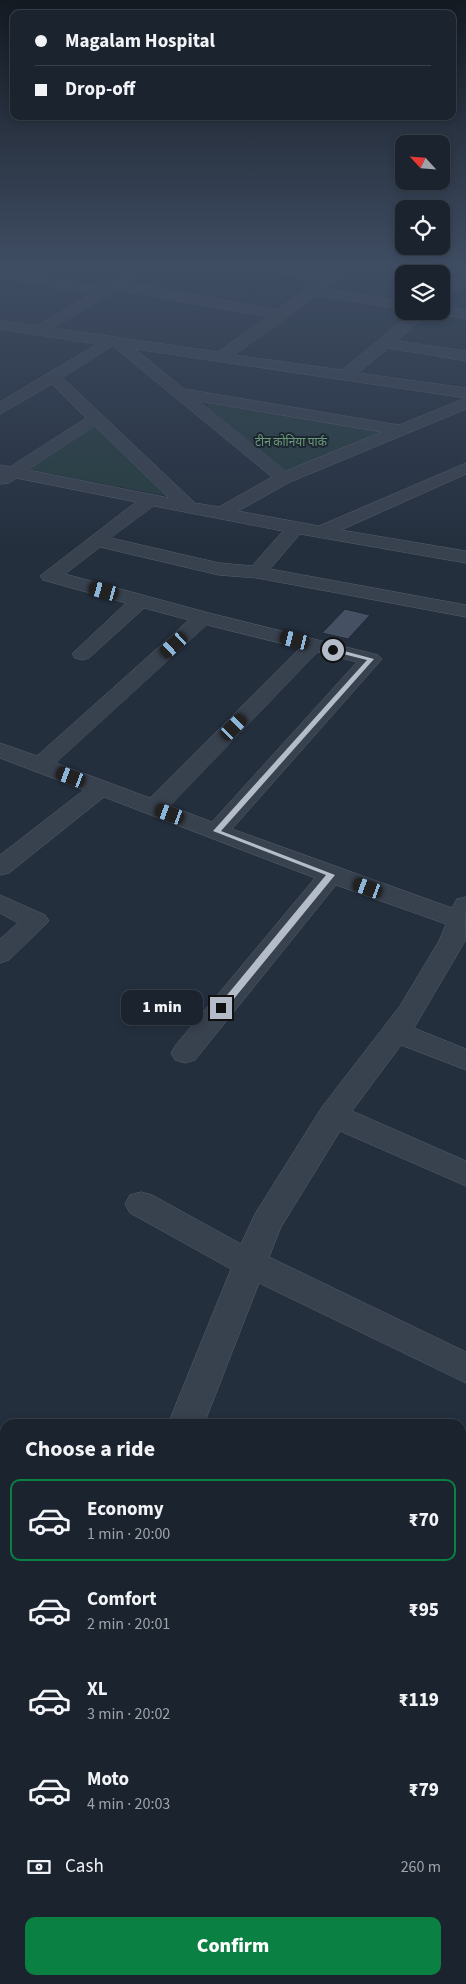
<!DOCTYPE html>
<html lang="en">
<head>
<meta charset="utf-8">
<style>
  :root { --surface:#1b232e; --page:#242b36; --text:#f1f3f6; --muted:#a0a4aa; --line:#39404a; --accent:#0b8043 }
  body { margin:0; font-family:"Source Sans 3","Noto Sans Devanagari",sans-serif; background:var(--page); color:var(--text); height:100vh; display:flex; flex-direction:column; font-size:19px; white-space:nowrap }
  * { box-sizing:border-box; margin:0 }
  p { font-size:16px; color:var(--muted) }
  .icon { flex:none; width:28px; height:28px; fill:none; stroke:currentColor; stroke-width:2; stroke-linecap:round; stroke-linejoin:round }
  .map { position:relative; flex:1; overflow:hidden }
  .details { position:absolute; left:0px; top:1419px; width:466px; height:566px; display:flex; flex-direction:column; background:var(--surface); border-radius:15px 15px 0 0; box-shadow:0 2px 8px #0003,0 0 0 1px var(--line) }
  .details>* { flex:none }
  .guide { position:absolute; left:10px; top:10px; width:446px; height:110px; border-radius:10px; box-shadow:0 2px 8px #0003,0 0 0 1px var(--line); display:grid; align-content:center; height:110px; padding:0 25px; background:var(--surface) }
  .needle { width:32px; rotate:296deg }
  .tools { position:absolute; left:395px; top:135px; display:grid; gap:10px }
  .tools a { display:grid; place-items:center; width:55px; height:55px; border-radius:10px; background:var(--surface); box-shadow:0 2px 8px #0003,0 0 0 1px var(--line); font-size:25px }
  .end { position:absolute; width:22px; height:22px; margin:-11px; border:6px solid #b4bcc9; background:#111; box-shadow:0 0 0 2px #111 }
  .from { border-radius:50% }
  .bubble { position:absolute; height:35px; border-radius:10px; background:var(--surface); box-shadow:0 2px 8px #0003,0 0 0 1px var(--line); font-size:16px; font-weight:800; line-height:35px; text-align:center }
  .car { position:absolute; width:15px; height:30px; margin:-15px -8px; border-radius:6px; box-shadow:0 0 4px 1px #0007; background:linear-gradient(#222 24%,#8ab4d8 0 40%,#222 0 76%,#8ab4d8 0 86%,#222 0) }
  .guide b { display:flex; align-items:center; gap:18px; height:48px; font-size:19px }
  .guide b+b { border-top:1px solid var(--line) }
  .guide i { width:12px; height:12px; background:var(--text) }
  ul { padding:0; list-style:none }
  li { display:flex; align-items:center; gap:15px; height:82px; margin:0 10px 8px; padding:0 15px; border:2px solid transparent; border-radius:10px }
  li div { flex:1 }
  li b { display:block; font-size:19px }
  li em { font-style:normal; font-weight:800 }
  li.selected { border-color:var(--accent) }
  li>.icon { width:45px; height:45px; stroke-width:1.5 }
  h2 { padding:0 25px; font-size:22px; line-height:60px }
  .pay { display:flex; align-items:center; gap:12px; height:55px; padding:0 25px; font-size:19px }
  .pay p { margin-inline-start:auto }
  .cta { display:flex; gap:10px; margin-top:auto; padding:10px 25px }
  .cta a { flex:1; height:58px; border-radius:10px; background:var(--accent); color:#fff; font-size:20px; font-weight:800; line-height:58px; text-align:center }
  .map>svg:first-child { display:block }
  .green { fill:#263c3f }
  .building { fill:#455162; stroke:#1f2835 }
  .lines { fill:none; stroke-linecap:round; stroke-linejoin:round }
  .minor-casing { stroke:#565f6c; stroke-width:1 }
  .minor { fill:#38414e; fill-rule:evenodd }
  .route { fill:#b4bcc9 }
  .labels { text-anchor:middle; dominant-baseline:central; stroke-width:4; stroke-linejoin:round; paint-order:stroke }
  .far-park-label { font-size:12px; fill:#6b9a76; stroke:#1d2633 }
</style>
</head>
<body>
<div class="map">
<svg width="466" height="1984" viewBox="0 0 466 1984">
  <rect width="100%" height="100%" fill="#242f3e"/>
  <path class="green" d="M208 403 383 431 287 472 206 406Z
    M93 424 172 497 23 468Z"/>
  <path class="building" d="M345 609 370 615 348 639 322 633Z"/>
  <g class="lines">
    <defs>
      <path id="minor" d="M140 266H156L129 283 277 310 319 280 258 270 251 266H282L329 274 339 266H355L325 289 404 301V309L316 296 234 355 342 370 414 311H430L397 341 466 351V361L388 348 358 373 466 388V398L135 349 184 389 399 425 466 398V409L290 482 238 511 319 526 466 463V474L341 530 466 551V563L300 534 270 569 466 605V617L257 578 219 575 100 547 65 574 209 613 378 655 382 659 232 829 452 908 457 899 466 897 465 941 414 1028 466 1049V1070L401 1045 352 1111 466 1161V1186L340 1131 281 1227 269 1257 466 1352V1383L259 1283 204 1424H168L231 1269 130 1213 125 1204 130 1195 141 1192 152 1195 241 1244 255 1214 322 1107 400 1006 439 941 446 924 336 885 195 1060 185 1063 175 1060 171 1053 175 1046 315 878 104 797 9 873 0 875V855L84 790 0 758V743L37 756 189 620 144 608 89 658 82 660 75 658 72 654 126 603 43 580 40 576 136 502 16 478 9 483 0 484V465L10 467 86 418 52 384 0 414V402L97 344 0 329V321L36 326 91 294 0 276V268L102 288ZM118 290 268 317 218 352 53 328ZM113 346 272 477 219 507 195 503 63 378ZM199 401 382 432 286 471ZM95 426 169 498 28 470ZM154 506 283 531 252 566 219 563 111 538ZM207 625 300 648 150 798 56 763ZM318 652 357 662 212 822 170 806Z
        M466 272V283L441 300V289Z
        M441 307 466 310V318L436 314 434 311H441Z
        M0 895 45 915 49 921 9 960 0 963V939L18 923 0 913Z
        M0 1742 5 1744V1786L0 1784Z
        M461 1916 466 1918V1965L461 1963Z
        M5 1979V1980H51L50 1984H4Z"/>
    </defs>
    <use href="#minor" class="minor-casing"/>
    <use href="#minor" class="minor"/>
  </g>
  <linearGradient id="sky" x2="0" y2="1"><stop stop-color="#141a22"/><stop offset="0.49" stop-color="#3f4d63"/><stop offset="1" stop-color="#3f4d63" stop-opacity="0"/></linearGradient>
  <rect width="466" height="544" fill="url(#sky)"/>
  <path class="route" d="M333 648 374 659 221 831 335 875 224 1011H218V1006L326 875 213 831 367 660 331 651Z"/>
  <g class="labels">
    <g class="far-park-label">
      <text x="291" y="442">टीन कोनिया पार्क</text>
    </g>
  </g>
</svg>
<div class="tools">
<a><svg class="needle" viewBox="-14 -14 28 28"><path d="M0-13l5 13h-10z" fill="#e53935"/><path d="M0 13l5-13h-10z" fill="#a0a4aa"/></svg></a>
<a><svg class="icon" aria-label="locate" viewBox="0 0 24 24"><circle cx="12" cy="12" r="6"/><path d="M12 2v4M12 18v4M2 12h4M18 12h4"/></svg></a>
<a><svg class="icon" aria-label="layers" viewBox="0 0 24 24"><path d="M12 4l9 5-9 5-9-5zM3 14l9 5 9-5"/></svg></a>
</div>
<i class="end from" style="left:333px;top:650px"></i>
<i class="end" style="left:221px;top:1008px"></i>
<div class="bubble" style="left:121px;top:990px;width:82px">1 min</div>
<i class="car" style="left:104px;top:591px;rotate:285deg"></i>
<i class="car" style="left:295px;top:640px;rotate:284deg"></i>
<i class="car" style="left:174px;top:645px;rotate:228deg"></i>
<i class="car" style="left:234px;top:727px;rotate:44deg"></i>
<i class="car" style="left:71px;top:777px;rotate:291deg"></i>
<i class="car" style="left:170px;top:814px;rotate:290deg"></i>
<i class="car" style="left:368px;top:888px;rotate:290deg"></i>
<div class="guide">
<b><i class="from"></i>Magalam Hospital</b>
<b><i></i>Drop-off</b>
</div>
<section class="details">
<h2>Choose a ride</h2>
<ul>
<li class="selected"><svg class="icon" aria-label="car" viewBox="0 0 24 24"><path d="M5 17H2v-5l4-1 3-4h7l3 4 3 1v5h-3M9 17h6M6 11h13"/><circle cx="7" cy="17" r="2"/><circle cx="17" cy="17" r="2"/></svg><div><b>Economy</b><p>1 min · 20:00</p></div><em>₹70</em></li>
<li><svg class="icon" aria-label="car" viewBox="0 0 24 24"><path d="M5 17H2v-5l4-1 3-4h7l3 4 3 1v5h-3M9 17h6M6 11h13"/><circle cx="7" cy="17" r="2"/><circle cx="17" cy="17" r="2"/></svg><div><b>Comfort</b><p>2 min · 20:01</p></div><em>₹95</em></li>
<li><svg class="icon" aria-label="car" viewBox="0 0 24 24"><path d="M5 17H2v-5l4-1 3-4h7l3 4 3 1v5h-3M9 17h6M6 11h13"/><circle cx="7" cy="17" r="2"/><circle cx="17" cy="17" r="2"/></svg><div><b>XL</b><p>3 min · 20:02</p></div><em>₹119</em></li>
<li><svg class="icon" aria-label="car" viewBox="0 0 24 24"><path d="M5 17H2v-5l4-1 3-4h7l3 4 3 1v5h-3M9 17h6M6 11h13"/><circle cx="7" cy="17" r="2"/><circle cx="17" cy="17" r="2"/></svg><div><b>Moto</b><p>4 min · 20:03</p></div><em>₹79</em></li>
</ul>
<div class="pay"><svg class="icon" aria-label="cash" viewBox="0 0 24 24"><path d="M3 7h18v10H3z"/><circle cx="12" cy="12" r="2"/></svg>Cash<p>260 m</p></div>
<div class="cta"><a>Confirm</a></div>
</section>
</div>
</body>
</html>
